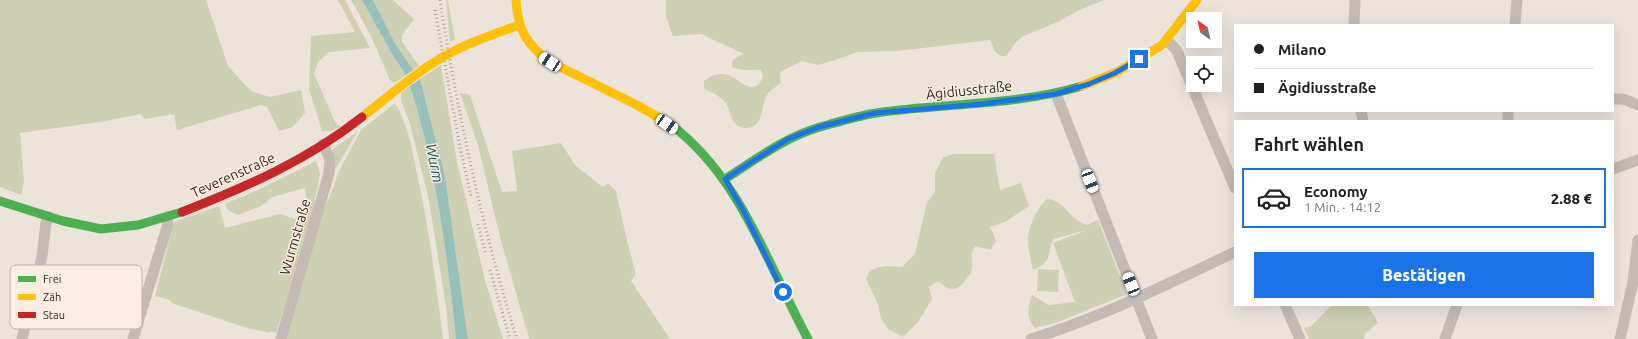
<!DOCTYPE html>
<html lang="de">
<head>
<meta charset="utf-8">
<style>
  :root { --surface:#fff; --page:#f6f6f6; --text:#202124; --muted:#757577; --line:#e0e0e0; --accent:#1a73e8 }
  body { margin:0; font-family:Ubuntu,sans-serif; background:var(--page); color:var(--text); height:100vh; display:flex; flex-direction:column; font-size:15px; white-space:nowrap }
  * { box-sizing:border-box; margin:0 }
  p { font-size:13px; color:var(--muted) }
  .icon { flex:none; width:22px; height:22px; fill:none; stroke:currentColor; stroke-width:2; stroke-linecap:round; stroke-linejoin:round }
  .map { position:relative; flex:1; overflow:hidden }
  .side { position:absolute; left:1234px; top:120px; width:380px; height:186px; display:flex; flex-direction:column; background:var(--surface); border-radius:0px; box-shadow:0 4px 16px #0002 }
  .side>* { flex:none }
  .hud { position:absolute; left:1234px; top:24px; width:380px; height:88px; border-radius:0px; box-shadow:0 4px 16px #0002; display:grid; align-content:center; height:88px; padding:0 20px; background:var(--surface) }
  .needle { width:26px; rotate:327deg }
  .tools { position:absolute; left:1186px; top:12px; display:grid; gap:8px }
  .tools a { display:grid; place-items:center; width:36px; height:36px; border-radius:0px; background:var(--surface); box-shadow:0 4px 16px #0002; font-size:20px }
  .end { position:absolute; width:18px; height:18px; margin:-9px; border:5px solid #1a73e8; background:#fff; box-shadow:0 0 0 2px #fff }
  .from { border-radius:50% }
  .car { position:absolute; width:12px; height:24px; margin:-12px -6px; border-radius:5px; box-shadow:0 0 3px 1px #0007; background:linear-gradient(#fff 24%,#345 0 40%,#fff 0 76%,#345 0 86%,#fff 0) }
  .hud b { display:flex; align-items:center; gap:14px; height:38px; font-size:15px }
  .hud b+b { border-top:1px solid var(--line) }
  .hud i { width:10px; height:10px; background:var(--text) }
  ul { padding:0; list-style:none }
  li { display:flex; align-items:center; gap:12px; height:60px; margin:0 8px 6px; padding:0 12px; border:2px solid transparent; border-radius:0px }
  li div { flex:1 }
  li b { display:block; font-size:15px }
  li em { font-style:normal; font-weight:800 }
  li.on { border-color:var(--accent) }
  li>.icon { width:36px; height:36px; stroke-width:1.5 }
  h2 { padding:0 20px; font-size:18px; line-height:48px }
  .cta { display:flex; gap:8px; margin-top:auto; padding:8px 20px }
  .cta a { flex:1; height:46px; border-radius:0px; background:var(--accent); color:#fff; font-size:16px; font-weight:800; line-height:46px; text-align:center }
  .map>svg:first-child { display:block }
  .green { fill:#ced0b4 }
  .water { fill:#97bfbc }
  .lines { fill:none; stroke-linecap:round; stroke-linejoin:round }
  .street { stroke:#c4bbb5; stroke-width:11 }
  .fast { stroke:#4caf50; stroke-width:9 }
  .slow { stroke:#ffc107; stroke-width:9 }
  .jam { stroke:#c62828; stroke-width:9 }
  .rail { stroke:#aca49f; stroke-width:3; stroke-dasharray:1 3; stroke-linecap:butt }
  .route { stroke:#1a73e8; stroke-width:5 }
  .labels { text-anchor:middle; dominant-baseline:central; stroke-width:3; stroke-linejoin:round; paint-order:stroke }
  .street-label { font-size:14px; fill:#342824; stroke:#faede1 }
  .water-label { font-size:15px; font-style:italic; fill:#185756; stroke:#faede1 }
  .key { fill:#faede1; stroke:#bfb2a8; stroke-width:1 }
  .key-label { font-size:11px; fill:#342824 }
</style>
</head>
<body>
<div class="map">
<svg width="1638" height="339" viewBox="0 0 1638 339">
  <rect width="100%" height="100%" fill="#ece3db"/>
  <path class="green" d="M0 0H206L228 66 251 91 270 97 301 90 305 113 293 127 279 131 267 107 261 105 177 130 174 114 145 119 140 114 107 121 20 133 24 182 21 195 0 187Z
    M338 0H345L370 48 329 52 318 62 314 74 335 122 341 127 331 131H322L309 89 311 36 355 32Z
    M351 0H362L392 54 406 75 396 82H393L390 80 371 36Z
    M373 0H393L414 19 402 35V42L419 66 413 70 396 45Z
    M446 0H448L455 40 450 42Z
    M666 0H1104L1077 11 1062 20 1024 36 1016 42 1006 56H1001L995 52 990 40 898 51 857 52 838 59 818 65 802 61 780 72 781 83C776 87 770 90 767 95 760 107 765 125 748 128 744 128 740 128 737 125 729 119 731 108 724 101 718 94 710 93 704 88V81C710 76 720 72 728 75 740 79 753 99 763 77L761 70C747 69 746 72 732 67L733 59 744 54 701 34 673 36 666 17Z
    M441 65 457 162 485 280 503 339H468L445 176 420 79Z
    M410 86C436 167 447 254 456 339H449L446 306 429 201 410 124 401 100V93Z
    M460 93 470 95 502 192 517 191 512 151 561 143 575 165 603 187 608 183 616 191 627 241 635 270V275L631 281 670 339H529L500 237 478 145Z
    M395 103C408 124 412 149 417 173 429 228 436 283 443 339H285L321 217 333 188 338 173 361 130Z
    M358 131 335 170 332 150Z
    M954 154H994L1000 190 1021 183 1029 206 1005 222 990 227 996 241 991 250 975 246C969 257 973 257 972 268 972 272 968 276 966 279 957 293 949 291 938 281L929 287 932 299 918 322 903 337 888 329 881 318 878 304 866 279 870 270 885 266 902 267 915 254 927 202 935 192V173L943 157Z
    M316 161 320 174 313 209 315 213 276 333 270 331 271 333 247 328 172 303 170 300 155 296 174 222 219 206 225 228 280 214 298 220 306 200 305 188 272 197 261 206 238 215 228 210 225 204 258 190Z
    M1047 199C1065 200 1068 219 1087 225L1098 220 1127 294 1058 322 1035 328C1026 319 1028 306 1032 295L1049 305 1075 302 1053 243 1087 230 1053 239C1046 256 1053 262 1033 270 1031 261 1028 250 1028 241 1028 228 1037 207 1047 199Z
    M1038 269 1059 270 1058 292 1037 291Z
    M1332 305H1368L1378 323 1366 333 1364 339H1309L1304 328 1310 327Z"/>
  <path class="water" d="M362 0H373L396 45 413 70 406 75 392 54Z
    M420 79 445 176 468 339H456C447 254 436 167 410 86Z"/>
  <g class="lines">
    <path class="street" d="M1354 25 1355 0
      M1515 25 1517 0
      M1167 40 1177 51 1235 188
      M1056 94 1152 339
      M1613 99H1623L1638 105
      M1361 111 1363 121
      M1508 121V111
      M1613 169 1638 160
      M1285 305 1300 339
      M22 339 42 256 46 223 49 217
      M133 339 168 224 167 217
      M281 339 329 173 330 159 323 144
      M1031 339C1102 317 1168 284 1235 252
      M1445 339 1457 305
      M1620 339 1633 282 1638 240"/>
    <path class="fast" d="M670 124C741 177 767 264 808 339
      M725 179C755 160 785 137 820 127 838 122 857 116 876 113 945 103 1015 106 1082 86
      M0 201 63 221 101 229 138 225 182 212"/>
    <path class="slow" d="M516 0C518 30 526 44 550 62L637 105 670 124
      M1082 86 1117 72 1162 45 1197 0
      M362 117C392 94 420 68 454 51 475 40 497 33 519 25"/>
    <path class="jam" d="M182 212C246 187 308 160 362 117"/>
    <path class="rail" d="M440 0C458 115 482 228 517 339
      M435 10 460 147 471 196
      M478 224 486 255
      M490 270 510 339"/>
  </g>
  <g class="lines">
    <path class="route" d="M783 292 743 210 725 179 788 139 819 127 875 113 982 104 1056 94 1089 84 1115 73 1139 59"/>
  </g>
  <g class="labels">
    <g class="street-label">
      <text transform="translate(969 90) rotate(-6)">Ägidiusstraße</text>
      <text transform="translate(233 175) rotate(-24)">Teverenstraße</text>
      <text transform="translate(295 237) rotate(-74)">Wurmstraße</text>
    </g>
    <g class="water-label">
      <text transform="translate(435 163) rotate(79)">Wurm</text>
    </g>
  </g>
  <rect x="10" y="265" width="132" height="64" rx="6" class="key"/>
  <rect x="18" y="276" width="18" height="6" fill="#4caf50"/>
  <rect x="18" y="294" width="18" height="6" fill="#ffc107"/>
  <rect x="18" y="312" width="18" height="6" fill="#c62828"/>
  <g class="key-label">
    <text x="43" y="283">Frei</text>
    <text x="43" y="301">Zäh</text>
    <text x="43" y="319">Stau</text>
  </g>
</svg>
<div class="tools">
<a><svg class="needle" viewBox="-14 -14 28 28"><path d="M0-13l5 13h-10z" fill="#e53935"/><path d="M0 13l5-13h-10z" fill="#757577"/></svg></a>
<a><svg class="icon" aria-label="locate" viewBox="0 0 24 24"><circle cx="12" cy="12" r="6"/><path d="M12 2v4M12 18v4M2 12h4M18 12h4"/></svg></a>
</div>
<i class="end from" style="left:783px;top:292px"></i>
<i class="end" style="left:1139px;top:59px"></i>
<i class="car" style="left:550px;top:62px;rotate:303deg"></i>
<i class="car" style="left:667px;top:124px;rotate:124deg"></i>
<i class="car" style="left:1090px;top:181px;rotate:159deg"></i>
<i class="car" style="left:1131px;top:284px;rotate:338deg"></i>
<div class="hud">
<b><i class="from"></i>Milano</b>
<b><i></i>Ägidiusstraße</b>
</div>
<section class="side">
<h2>Fahrt wählen</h2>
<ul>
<li class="on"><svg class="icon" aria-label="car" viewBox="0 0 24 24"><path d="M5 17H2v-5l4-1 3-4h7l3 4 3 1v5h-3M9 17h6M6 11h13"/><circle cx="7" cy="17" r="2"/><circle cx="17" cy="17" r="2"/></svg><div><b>Economy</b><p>1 Min. · 14:12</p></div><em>2.88 €</em></li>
</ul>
<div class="cta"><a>Bestätigen</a></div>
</section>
</div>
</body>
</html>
